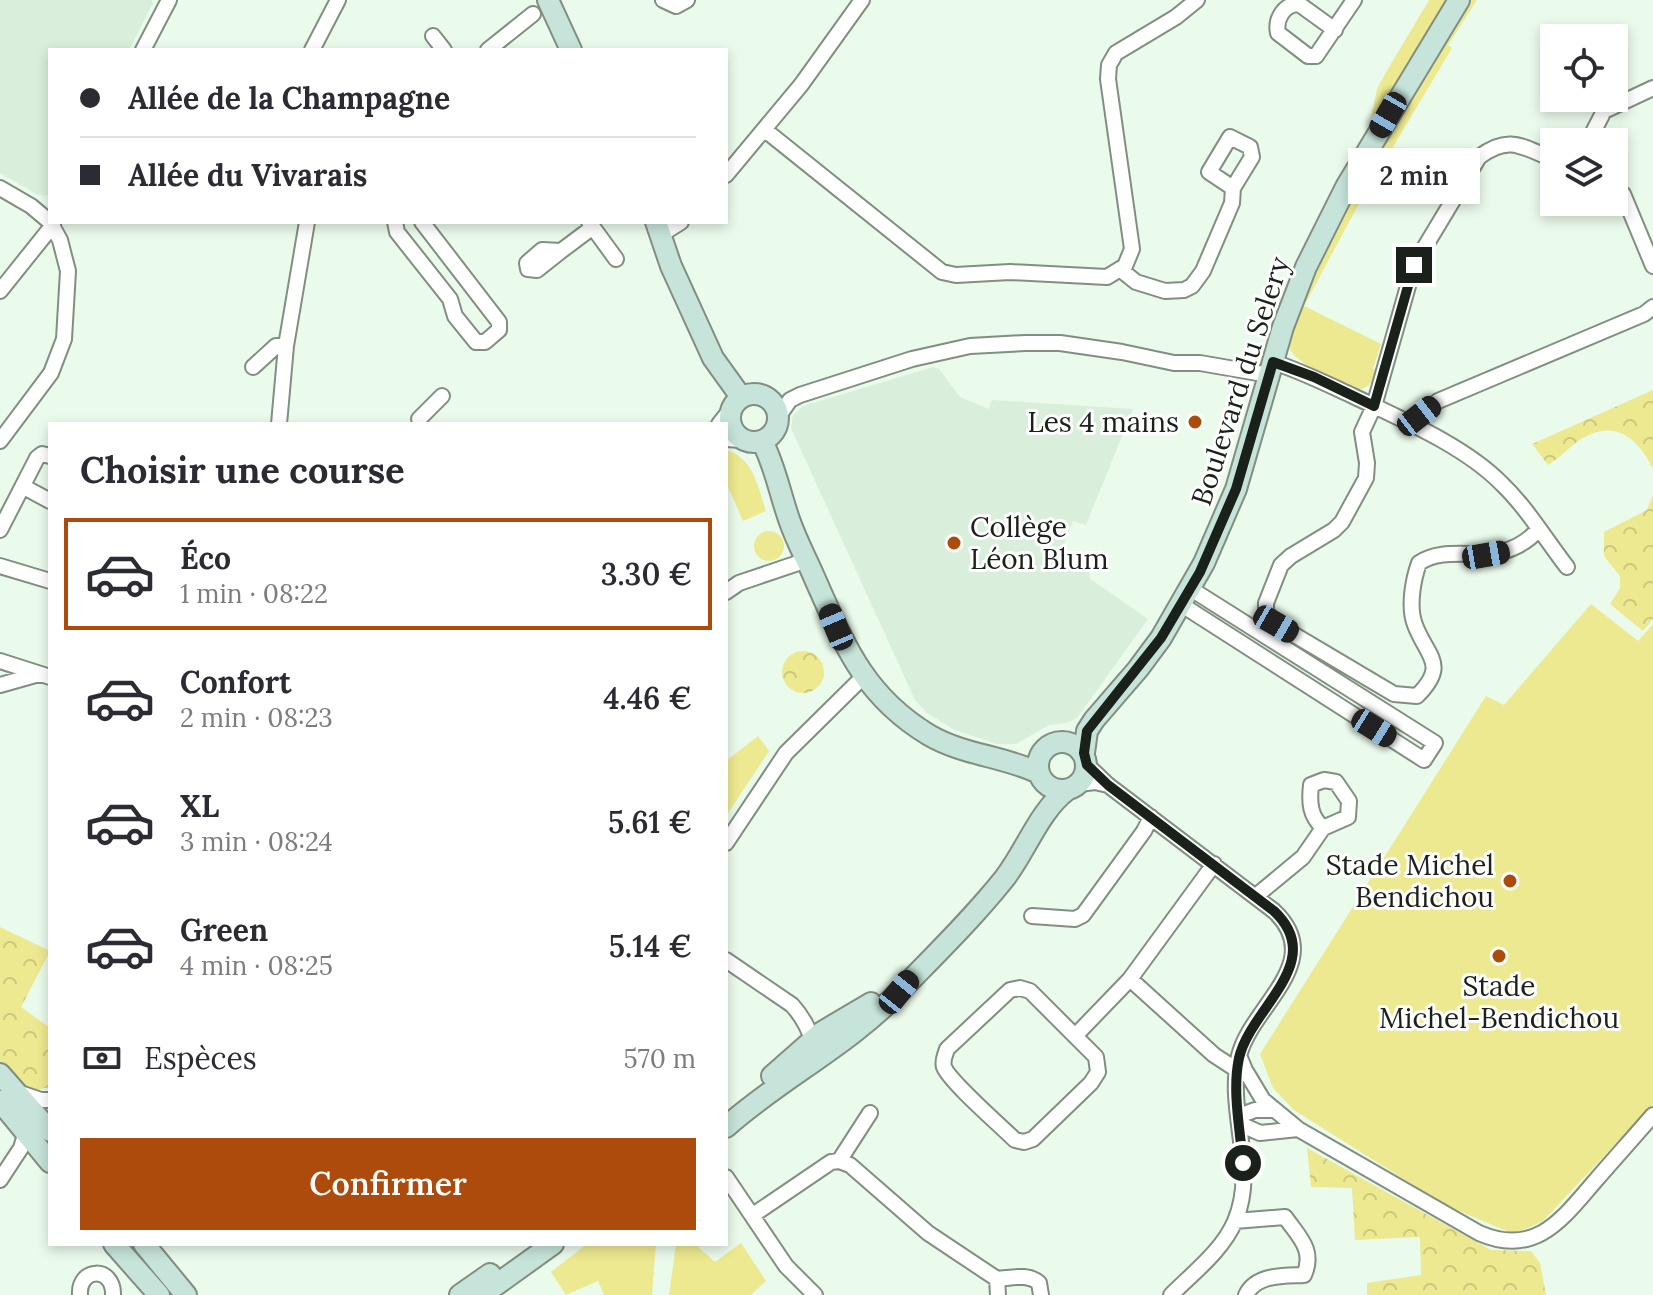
<!DOCTYPE html>
<html lang="fr">
<head>
<meta charset="utf-8">
<style>
  :root { --surface:#fff; --page:#f2f2f3; --text:#2b2b33; --muted:#7c7c81; --line:#e1e1e2; --accent:#ad4b0c }
  body { margin:0; font-family:Lora,serif; background:var(--page); color:var(--text); height:100vh; display:flex; flex-direction:column; font-size:30px; white-space:nowrap }
  * { box-sizing:border-box; margin:0 }
  p { font-size:26px; color:var(--muted) }
  .icon { flex:none; width:44px; height:44px; fill:none; stroke:currentColor; stroke-width:2; stroke-linecap:round; stroke-linejoin:round }
  .map { position:relative; flex:1; overflow:hidden }
  .side { position:absolute; left:48px; top:422px; width:680px; height:824px; display:flex; flex-direction:column; background:var(--surface); border-radius:0px; box-shadow:0 4px 12px #0003 }
  .side>* { flex:none }
  .hud { position:absolute; left:48px; top:48px; width:680px; height:176px; border-radius:0px; box-shadow:0 4px 12px #0003; display:grid; align-content:center; height:176px; padding:0 32px; background:var(--surface) }
  .controls { position:absolute; left:1540px; top:24px; display:grid; gap:16px }
  .controls a { display:grid; place-items:center; width:88px; height:88px; border-radius:0px; background:var(--surface); box-shadow:0 4px 12px #0003; font-size:40px }
  .end { position:absolute; width:36px; height:36px; margin:-18px; border:10px solid #1a201a; background:#fff; box-shadow:0 0 0 4px #fff }
  .from { border-radius:50% }
  .bubble { position:absolute; height:56px; border-radius:0px; background:var(--surface); box-shadow:0 4px 12px #0003; font-size:26px; font-weight:600; line-height:56px; text-align:center }
  .car { position:absolute; width:24px; height:48px; margin:-24px -12px; border-radius:10px; box-shadow:0 0 6px 2px #0007; background:linear-gradient(#222 24%,#8ab4d8 0 40%,#222 0 76%,#8ab4d8 0 86%,#222 0) }
  .hud b { display:flex; align-items:center; gap:28px; height:76px; font-size:30px }
  .hud b+b { border-top:2px solid var(--line) }
  .hud i { width:20px; height:20px; background:var(--text) }
  ul { padding:0; list-style:none }
  li { display:flex; align-items:center; gap:24px; height:112px; margin:0 16px 12px; padding:0 16px; border:4px solid transparent; border-radius:0px }
  li div { flex:1 }
  li b { display:block; font-size:30px }
  li em { font-style:normal; font-weight:600 }
  li.selected { border-color:var(--accent) }
  li>.icon { width:72px; height:72px; stroke-width:1.5 }
  h2 { padding:0 32px; font-size:36px; line-height:96px }
  .pay { display:flex; align-items:center; gap:20px; height:88px; padding:0 32px; font-size:30px }
  .pay p { margin-inline-start:auto }
  .primary-button { display:flex; gap:16px; margin-top:auto; padding:16px 32px }
  .primary-button a { flex:1; height:92px; border-radius:0px; background:var(--accent); color:#fff; font-size:32px; font-weight:600; line-height:92px; text-align:center }
  .map>svg:first-child { display:block }
  .built { fill:#daefdb }
  .green { fill:#ede990 }
  .park { fill:url(#park-crowns) }
  .lines { fill:none; stroke-linecap:round; stroke-linejoin:round }
  .street-casing { stroke:#818e81; stroke-width:18 }
  .secondary-casing { stroke:#818e81; stroke-width:24 }
  .street { stroke:#fff; stroke-width:14 }
  .secondary { stroke:#c6e4d9; stroke-width:20 }
  .route { stroke:#1a201a; stroke-width:10 }
  .poi-dot { fill:#ad4b0c; stroke:#fff; stroke-width:3 }
  .labels { text-anchor:middle; dominant-baseline:central; stroke-width:6; stroke-linejoin:round; paint-order:stroke }
  .street-label { font-size:28px; fill:#1a201a; stroke:#fff }
  .poi-label { font-size:28px; fill:#1a201a; stroke:#fff; text-anchor:end }
</style>
</head>
<body>
<div class="map">
<svg width="1653" height="1295" viewBox="0 0 1653 1295">
  <defs>
    <pattern id="park-crowns" width="20" height="18" patternUnits="userSpaceOnUse" patternTransform="scale(2)"><rect width="20" height="18" fill="#ede990"/><path d="M2 6a3 3 0 1 1 6 0M12 15a3 3 0 1 1 6 0" fill="none" stroke="#cbc87c"/></pattern>
  </defs>
  <rect width="100%" height="100%" fill="#eafaeb"/>
  <path class="built" d="M0 0H152L153 3 129 50H50V193L45 196 36 194 0 173Z
    M933 367 939 369 960 397 989 409 992 400 1133 409 1086 525 1073 521 1058 560 1090 573 1089 578 1148 619 1077 718 1066 723 1049 725 1016 744H997L955 730 927 713 915 700 791 428 793 415 803 406Z"/>
  <path class="green" d="M1429 0H1451L1377 120 1372 114 1377 89 1385 74Z
    M1467 0H1477L1448 45 1452 48 1356 209 1304 306 1381 344 1373 369 1378 371C1374 379 1370 387 1361 389 1347 392 1295 362 1290 349 1287 342 1289 336 1290 330L1329 233Z
    M726 450C754 458 758 487 766 511L743 521 726 482Z
    M754 546a15 15 0 1 1 30 0a15 15 0 1 1-30 0Z
    M1591 604 1638 641 1653 624V1104L1543 1221 1514 1234 1445 1205 1294 1110 1273 1088 1260 1054 1486 696 1504 705Z
    M758 736 769 751 726 816V761Z
    M741 1243 766 1281 751 1295H669L676 1244H695L715 1262Z
    M587 1244H656L652 1295H604L598 1281 566 1295 551 1272Z"/>
  <path class="park" d="M1653 390V469C1638 439 1617 419 1583 438 1572 444 1560 458 1548 465L1532 444Z
    M1653 495V619L1643 631 1610 604 1620 588V576L1604 556V532L1647 510Z
    M782 672a21 21 0 1 1 42 0a21 21 0 1 1-42 0Z
    M0 927 50 951 21 1007 50 1028V1087L31 1091 0 1063Z
    M1307 1148 1491 1250 1531 1251 1540 1263 1546 1295H1367V1283L1421 1275 1420 1237 1355 1240 1352 1188 1311 1187Z"/>
  <g class="lines">
    <defs>
      <path id="street" d="M663 0 676 6 687 0
        M1335 30 1299 4C1284 4 1275 19 1278 33L1308 56H1316L1354 0
        M433 36 444 50
        M143 50 169 0
        M312 50 338 0
        M488 50 533 14
        M765 130 942 272 956 275 1010 272 1107 277 1125 266 1132 249 1108 79 1109 65 1116 53 1176 17 1197 0
        M1588 142 1604 111 1653 88
        M726 175 801 85 862 0
        M1614 186 1623 194 1653 266
        M0 188 31 206 50 222
        M395 222 397 232 450 299 455 316 476 342H485L499 330V322L422 222
        M589 222 616 259
        M662 234 681 222
        M561 251 537 270 528 269 527 263 542 250 561 251 593 227
        M1121 270 1136 282 1165 291 1184 290 1192 286 1203 271 1232 203 1233 188 1252 157 1250 147 1230 137 1209 172 1233 188
        M0 291 53 225
        M1273 362C1301 371 1327 384 1353 396 1401 419 1465 446 1502 484 1527 508 1546 540 1567 567
        M253 367 276 346H286
        M778 417 790 400 800 395 912 359 970 346 1025 343H1060L1122 352 1174 363H1200L1269 375
        M419 419 442 396
        M279 424 286 346 307 222
        M719 424 731 409
        M1413 426 1419 416 1438 401 1644 314 1653 307
        M726 439 742 440
        M0 441 51 373 64 339 68 271 60 240 50 222
        M24 487 50 501
        M0 530 37 458 42 454 50 456
        M1538 530C1498 573 1454 540 1419 563 1413 580 1408 607 1415 625 1427 657 1449 664 1417 696L1394 694 1276 624 1266 612V603L1281 565 1291 556 1334 530 1342 522 1366 478 1367 463 1362 432 1374 406 1414 265 1479 157C1509 134 1523 147 1554 160
        M0 566 50 581
        M726 592 739 583 807 560
        M1182 605 1424 760 1435 743 1191 589
        M0 661 50 677
        M0 685 39 674
        M1087 765 1108 785 1274 911C1328 962 1251 1006 1239 1056 1226 1110 1258 1168 1235 1221 1223 1250 1193 1273 1171 1295
        M1079 784 1095 782 1108 785
        M726 843 786 753 863 677
        M1256 896 1303 857 1323 828 1348 817 1349 801 1336 782 1324 780 1311 785C1309 803 1310 816 1323 828
        M1032 916 1075 919 1083 915 1144 831 1151 817
        M726 960 792 1005C802 1016 812 1033 813 1047
        M1130 979 1214 1055 1237 1070
        M1020 988 1030 991 1096 1057 1098 1072 1091 1083 1033 1139 1024 1142 1015 1140C1001 1126 950 1082 944 1067 942 1060 945 1056 947 1049L1010 990Z
        M1075 1036 1130 979 1214 864
        M1240 1058 1245 1070 1263 1100 1298 1129 1479 1233C1536 1258 1563 1218 1596 1180 1615 1158 1634 1137 1653 1115
        M20 1093 41 1100H50
        M1239 1116 1255 1110H1273
        M1240 1124 1260 1133 1298 1129
        M839 1161 870 1113
        M726 1177 786 1266 815 1295
        M0 1180 21 1148 26 1132
        M753 1215 831 1162 839 1161 850 1165 928 1233 997 1279 998 1295
        M1235 1221 1285 1217C1299 1237 1315 1250 1304 1275 1283 1276 1256 1274 1246 1295
        M997 1279C1012 1278 1028 1273 1039 1283L1041 1295
        M80 1295C78 1267 114 1266 113 1295"/>
      <path id="secondary" d="M548 0 571 50
        M656 222 671 266 713 358 741 397
        M730 418a24 24 0 1 1 48 0a24 24 0 1 1-48 0Z
        M762 441C776 468 780 495 790 522 797 542 807 560 815 579 844 644 864 696 929 735 963 755 1003 756 1039 773
        M1038 766a24 24 0 1 1 48 0a24 24 0 1 1-48 0Z
        M1084 753 1087 731 1094 720 1138 669 1161 638 1204 563 1236 489 1283 327 1306 267 1346 187 1459 0
        M0 1074 50 1131
        M772 1076 822 1032 871 1003
        M0 1101 50 1162
        M726 1127C781 1078 849 1045 900 991 935 955 972 919 1004 879 1026 851 1039 811 1067 790
        M114 1244 159 1295
        M144 1244 186 1295
        M460 1295 490 1274
        M482 1295 553 1244"/>
    </defs>
    <use href="#street" class="street-casing"/>
    <use href="#secondary" class="secondary-casing"/>
    <use href="#street" class="street"/>
    <use href="#secondary" class="secondary"/>
  </g>
  <g class="lines">
    <path class="route" d="M1243 1163C1240 1129 1232 1091 1239 1058 1251 1007 1328 962 1274 911L1108 785 1087 765 1084 753 1087 731 1161 638 1200 572 1236 489 1273 362 1314 377 1374 406 1414 265"/>
  </g>
  <g class="poi-dot">
    <circle cx="1195" cy="422" r="8"/>
    <circle cx="954" cy="543" r="8"/>
    <circle cx="1510" cy="881" r="8"/>
    <circle cx="1499" cy="956" r="8"/>
  </g>
  <g class="labels">
    <g class="street-label">
      <text transform="translate(1240 381) rotate(-72)">Boulevard du Selery</text>
    </g>
    <g class="poi-label">
      <text x="1179" y="422">Les 4 mains</text>
      <text x="970" y="527" text-anchor="start">Collège<tspan x="970" dy="32">Léon Blum</tspan></text>
      <text x="1494" y="865">Stade Michel<tspan x="1494" dy="32">Bendichou</tspan></text>
      <text x="1499" y="986" text-anchor="middle">Stade<tspan x="1499" dy="32">Michel-Bendichou</tspan></text>
    </g>
  </g>
</svg>
<div class="controls">
<a><svg class="icon" aria-label="locate" viewBox="0 0 24 24"><circle cx="12" cy="12" r="6"/><path d="M12 2v4M12 18v4M2 12h4M18 12h4"/></svg></a>
<a><svg class="icon" aria-label="layers" viewBox="0 0 24 24"><path d="M12 4l9 5-9 5-9-5zM3 14l9 5 9-5"/></svg></a>
</div>
<i class="end from" style="left:1243px;top:1163px"></i>
<i class="end" style="left:1414px;top:265px"></i>
<div class="bubble" style="left:1348px;top:148px;width:132px">2 min</div>
<i class="car" style="left:1388px;top:115px;rotate:210deg"></i>
<i class="car" style="left:1419px;top:416px;rotate:52deg"></i>
<i class="car" style="left:1486px;top:555px;rotate:80deg"></i>
<i class="car" style="left:1276px;top:624px;rotate:120deg"></i>
<i class="car" style="left:836px;top:627px;rotate:337deg"></i>
<i class="car" style="left:1374px;top:728px;rotate:122deg"></i>
<i class="car" style="left:899px;top:992px;rotate:39deg"></i>
<div class="hud">
<b><i class="from"></i>Allée de la Champagne</b>
<b><i></i>Allée du Vivarais</b>
</div>
<section class="side">
<h2>Choisir une course</h2>
<ul>
<li class="selected"><svg class="icon" aria-label="car" viewBox="0 0 24 24"><path d="M5 17H2v-5l4-1 3-4h7l3 4 3 1v5h-3M9 17h6M6 11h13"/><circle cx="7" cy="17" r="2"/><circle cx="17" cy="17" r="2"/></svg><div><b>Éco</b><p>1 min · 08:22</p></div><em>3.30 €</em></li>
<li><svg class="icon" aria-label="car" viewBox="0 0 24 24"><path d="M5 17H2v-5l4-1 3-4h7l3 4 3 1v5h-3M9 17h6M6 11h13"/><circle cx="7" cy="17" r="2"/><circle cx="17" cy="17" r="2"/></svg><div><b>Confort</b><p>2 min · 08:23</p></div><em>4.46 €</em></li>
<li><svg class="icon" aria-label="car" viewBox="0 0 24 24"><path d="M5 17H2v-5l4-1 3-4h7l3 4 3 1v5h-3M9 17h6M6 11h13"/><circle cx="7" cy="17" r="2"/><circle cx="17" cy="17" r="2"/></svg><div><b>XL</b><p>3 min · 08:24</p></div><em>5.61 €</em></li>
<li><svg class="icon" aria-label="car" viewBox="0 0 24 24"><path d="M5 17H2v-5l4-1 3-4h7l3 4 3 1v5h-3M9 17h6M6 11h13"/><circle cx="7" cy="17" r="2"/><circle cx="17" cy="17" r="2"/></svg><div><b>Green</b><p>4 min · 08:25</p></div><em>5.14 €</em></li>
</ul>
<div class="pay"><svg class="icon" aria-label="cash" viewBox="0 0 24 24"><path d="M3 7h18v10H3z"/><circle cx="12" cy="12" r="2"/></svg>Espèces<p>570 m</p></div>
<div class="primary-button"><a>Confirmer</a></div>
</section>
</div>
</body>
</html>
